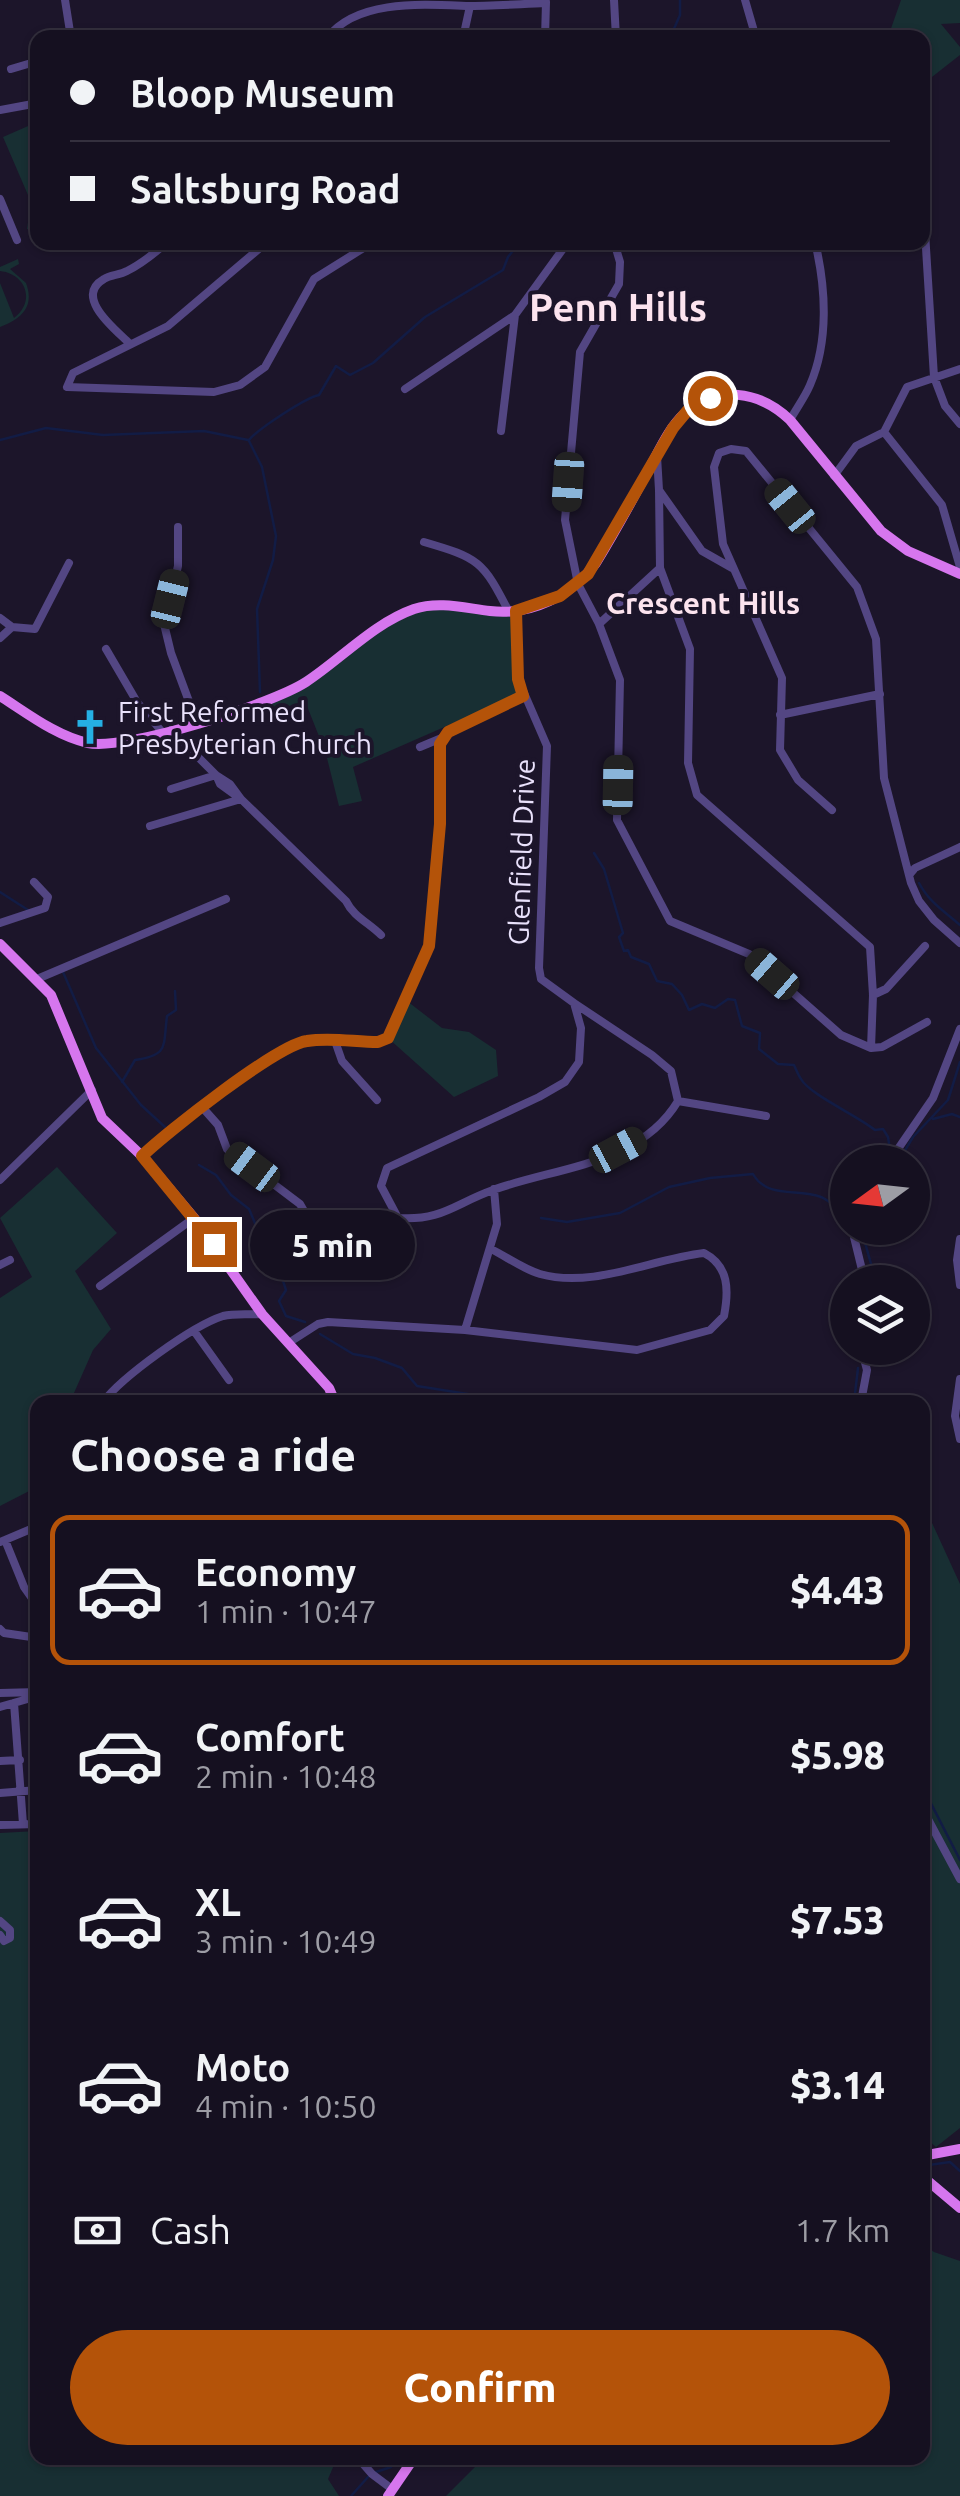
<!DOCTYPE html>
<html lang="en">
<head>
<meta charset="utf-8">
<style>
  :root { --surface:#151020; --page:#1e1929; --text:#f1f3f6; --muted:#9d9da5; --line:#34303e; --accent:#b45309 }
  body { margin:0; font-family:Ubuntu,sans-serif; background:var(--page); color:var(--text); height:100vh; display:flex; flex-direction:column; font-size:38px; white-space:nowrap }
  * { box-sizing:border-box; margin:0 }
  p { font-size:32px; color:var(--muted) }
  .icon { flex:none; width:55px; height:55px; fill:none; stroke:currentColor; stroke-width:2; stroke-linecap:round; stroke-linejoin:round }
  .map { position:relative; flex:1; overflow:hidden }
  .panel { position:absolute; left:30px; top:1395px; width:900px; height:1070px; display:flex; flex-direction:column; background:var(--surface); border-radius:20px; box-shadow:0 2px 8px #0004,0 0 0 2px var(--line) }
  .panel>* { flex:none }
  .banner { position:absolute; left:30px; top:30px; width:900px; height:220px; border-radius:20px; box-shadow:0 2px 8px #0004,0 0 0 2px var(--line); display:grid; align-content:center; height:220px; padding:0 40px; background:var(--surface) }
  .needle { width:65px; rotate:255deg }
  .buttons { position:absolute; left:830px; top:1145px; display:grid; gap:20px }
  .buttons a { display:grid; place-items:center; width:100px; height:100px; border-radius:50%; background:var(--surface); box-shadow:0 2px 8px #0004,0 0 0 2px var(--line); font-size:50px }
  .end { position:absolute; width:45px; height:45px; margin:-22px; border:12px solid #b45309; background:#fff; box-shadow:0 0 0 5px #fff }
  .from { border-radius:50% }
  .bubble { position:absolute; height:70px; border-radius:35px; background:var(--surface); box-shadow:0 2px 8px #0004,0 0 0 2px var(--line); font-size:32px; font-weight:800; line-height:70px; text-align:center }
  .car { position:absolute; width:30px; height:60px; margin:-30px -15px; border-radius:12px; box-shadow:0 0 8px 2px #0007; background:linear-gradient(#222 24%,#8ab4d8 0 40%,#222 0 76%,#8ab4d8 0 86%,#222 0) }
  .banner b { display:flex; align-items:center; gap:35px; height:95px; font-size:38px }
  .banner b+b { border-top:2px solid var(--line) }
  .banner i { width:25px; height:25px; background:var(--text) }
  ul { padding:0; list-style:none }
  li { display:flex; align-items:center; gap:30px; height:150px; margin:0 20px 15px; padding:0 20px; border:5px solid transparent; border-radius:20px }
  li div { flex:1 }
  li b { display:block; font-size:38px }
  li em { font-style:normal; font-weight:800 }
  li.active { border-color:var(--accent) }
  li>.icon { width:90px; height:90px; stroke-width:1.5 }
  h2 { padding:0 40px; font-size:45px; line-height:120px }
  .pay { display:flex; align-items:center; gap:25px; height:110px; padding:0 40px; font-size:38px }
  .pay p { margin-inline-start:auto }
  .button { display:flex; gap:20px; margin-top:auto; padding:20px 40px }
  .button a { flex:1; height:115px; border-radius:60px; background:var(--accent); color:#fff; font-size:40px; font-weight:800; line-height:115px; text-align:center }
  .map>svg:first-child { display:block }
  .green { fill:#182f33 }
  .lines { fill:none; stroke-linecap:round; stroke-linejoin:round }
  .stream { stroke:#121c45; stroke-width:2.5 }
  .minor { stroke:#534683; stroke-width:8 }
  .major { stroke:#d676ee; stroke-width:10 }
  .route { stroke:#b45309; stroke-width:12 }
  .labels { text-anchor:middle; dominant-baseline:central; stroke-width:8; stroke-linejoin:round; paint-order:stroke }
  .poi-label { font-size:28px; fill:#e9e1fb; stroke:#1c152a; text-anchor:start }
  .street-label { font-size:28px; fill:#e9e1fb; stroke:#1c152a }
  .neighbourhood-label { font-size:30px; font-weight:bold; fill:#fce3ee; stroke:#1c152a }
  .district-label { font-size:38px; font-weight:bold; fill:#fce3ee; stroke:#1c152a }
</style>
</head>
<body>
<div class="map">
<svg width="960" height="2496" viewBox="0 0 960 2496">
  <rect width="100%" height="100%" fill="#1c152a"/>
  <path class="green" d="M901 0H960V23L941 24 960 47V55L923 84 922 38 888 37Z
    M35 123 38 201 34 203 37 204V231L27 229 31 202 3 137Z
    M18 259 19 264 10 269 26 283C35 307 21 319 0 327V283L14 318C36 301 26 274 0 271V267Z
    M417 608 516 611 522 693 353 767 362 801 339 806 326 754 305 701 274 711 264 703 393 619Z
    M407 1001 442 1028 469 1032 496 1050 498 1076 454 1097 388 1038Z
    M57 1167 117 1233 75 1271 111 1329 93 1350 70 1402H38L37 1487 0 1506V1298L32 1277 0 1218Z
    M922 1501 960 1584V2128L936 2147 922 2135Z
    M37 1831 38 2458H337L328 2479 339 2496H0V1833Z
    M923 2244 934 2252 960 2261V2496H446L484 2458H922Z"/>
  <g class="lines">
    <path class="stream" d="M670 38 680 15V0
      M0 440 46 428 103 435 204 431 248 440
      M249 440C258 429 305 398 319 395L336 366 350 375 373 363 425 317 503 270 508 257 520 242
      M249 441 262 467 276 536 273 560 257 609 260 692
      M594 853 604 869 623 933 619 937 624 951 628 950 631 957 649 964 657 981 672 984 682 995 689 1010 702 1004 715 1008 728 999 735 1000 742 1026 760 1033 759 1049 778 1064 794 1065C796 1069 798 1075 801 1079 809 1094 858 1116 875 1130L883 1129 888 1137 890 1150
      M919 883C929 902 944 911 960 925
      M0 892 28 910
      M63 972 96 1048 141 1105 165 1127
      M122 1082 135 1060C169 1055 163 1047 167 1016L176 1010 175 991
      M933 1119 952 1114 960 1117
      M898 1162 913 1137 948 1100 960 1062
      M199 1165 216 1175 231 1195 249 1209 260 1235 271 1244 286 1290 279 1301 286 1316 305 1322
      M541 1218 567 1222 620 1213 669 1187 710 1178 753 1174C767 1199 798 1188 821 1197 831 1201 838 1210 847 1216
      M861 1228 876 1282
      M320 1334 353 1354 375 1358 402 1368 417 1386 474 1395 488 1402
      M854 1402 858 1368
      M922 1786 960 1860
      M922 2166 950 2162 960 2171
      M376 2472 391 2467 399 2458
      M351 2496 368 2477"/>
    <path class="minor" d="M65 0 71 38
      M614 0 616 38
      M745 0 756 38
      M327 38C356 0 419 4 466 6 493 6 520 4 546 3
      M463 38 470 6
      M545 38 546 2
      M11 69 38 61
      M0 110 38 103
      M0 199 17 240
      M924 216 934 377 945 406 960 424
      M267 242 168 326 73 373 67 387 214 392 240 385 265 367 314 279 373 242
      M614 242 620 262 619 284 580 352 565 520 578 584 599 624 620 680 617 820 670 921 749 954 841 1035 871 1048 882 1047 927 1022
      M129 343C116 330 73 297 104 279 110 275 120 275 127 271 141 264 155 253 167 242
      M405 389 515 315 568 242
      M790 420C796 409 805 397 810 385 829 341 826 288 815 242
      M501 431 515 315
      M884 432 942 505 960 567
      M657 456 659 490 702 551 732 568
      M834 476 856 446 884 432 907 387 960 369
      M659 490 660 568 690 649 688 763 697 795 870 947 873 995 871 1048
      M178 527V566L164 624 171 653 197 723
      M424 542C479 558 483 561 509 612
      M516 611 518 679 547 746 539 968 541 979 574 1003 581 1028 579 1062 565 1082 539 1097 387 1168 381 1186 398 1218C442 1221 454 1204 493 1190 556 1167 640 1165 678 1101L671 1071 652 1055 574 1003
      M0 618 12 627
      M599 624 660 568
      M0 638 12 627 35 629 69 563
      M106 649 137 702 163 733
      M780 715 880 694
      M171 730 216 775 220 784 238 797
      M420 747 444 737
      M216 775 230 784 241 799 346 901C353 916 369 923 381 935
      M171 789 216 775
      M832 810 798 780 780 750 782 678 723 544 714 467 719 453 731 449 746 451 857 587 876 639 884 778 911 883 919 901 934 920 960 943
      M150 826 241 799
      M910 874 915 868 960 847
      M0 923 45 908 48 897 34 882
      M37 979 226 899
      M873 995 886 989 925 946
      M335 1041 342 1061 377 1100
      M678 1101 766 1116
      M202 1107 218 1125 227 1149 300 1204 326 1249
      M142 1156C167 1132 276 1045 307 1041 330 1037 355 1042 377 1042L388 1038 429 946 439 824 440 745 448 732 523 697
      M889 1162 933 1098 960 1029
      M0 1180 92 1090
      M855 1228 854 1237 865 1282
      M960 1239 957 1260 960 1285
      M0 1265 10 1260
      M100 1286 194 1218
      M465 1330 497 1224 494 1189
      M194 1331 229 1380
      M290 1342 318 1324 328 1322 465 1330 637 1350 710 1330 724 1316C729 1290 729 1266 704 1253 651 1259 593 1289 540 1274 523 1269 507 1257 491 1249
      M960 1379 955 1416 960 1439
      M103 1402C122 1377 192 1326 223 1316 235 1313 250 1315 262 1314
      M861 1402 867 1370 861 1348
      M5 1540 24 1587 31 1597 38 1598
      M0 1542 38 1526
      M0 1629 4 1633 38 1638
      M0 1693 38 1692
      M14 1703 23 1824
      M0 1707 38 1696
      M0 1761 20 1760
      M0 1793 38 1790
      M922 1808 960 1879
      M0 1825 38 1824
      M0 1921 10 1930V1938L4 1941 0 1935
      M358 2458 372 2474 392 2489"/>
    <path class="major" d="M0 696C27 713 56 736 88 743 126 751 272 704 306 682 341 659 374 623 414 609 439 601 464 608 490 611 531 616 571 596 596 563 615 532 633 499 650 467 660 449 669 428 684 414 716 384 760 391 790 420L881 531 908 551 960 574
      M0 944 51 995 102 1118 142 1156 194 1218 262 1314 329 1388 335 1402
      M922 2156 960 2149
      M922 2176 960 2208
      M388 2496 414 2458"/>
  </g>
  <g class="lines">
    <path class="route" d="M214 1244 142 1156C167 1132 277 1045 307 1041 330 1037 355 1042 378 1042L388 1038 429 946 440 824V744L448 732 523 696 518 679 516 611 560 596 588 574 673 428 688 410 710 398"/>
  </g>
  <defs>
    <symbol id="church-bare" viewBox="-9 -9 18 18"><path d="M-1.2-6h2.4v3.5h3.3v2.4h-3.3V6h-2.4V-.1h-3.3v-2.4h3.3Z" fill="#25b0e4" stroke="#1c152a" stroke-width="2.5" paint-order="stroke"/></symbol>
  </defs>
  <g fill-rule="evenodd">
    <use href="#church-bare" x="65" y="702" width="50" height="50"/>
  </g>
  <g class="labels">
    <g class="poi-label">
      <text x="118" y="711">First Reformed<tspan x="118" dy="32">Presbyterian Church</tspan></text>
    </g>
    <g class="street-label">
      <text transform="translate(521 852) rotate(-88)">Glenfield Drive</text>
    </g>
    <g class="neighbourhood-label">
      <text x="703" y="603">Crescent Hills</text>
    </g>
    <g class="district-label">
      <text x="618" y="307">Penn Hills</text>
    </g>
  </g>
</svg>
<div class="buttons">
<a><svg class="needle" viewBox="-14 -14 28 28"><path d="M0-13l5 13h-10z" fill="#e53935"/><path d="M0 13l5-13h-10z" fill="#9d9da5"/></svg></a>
<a><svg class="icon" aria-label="layers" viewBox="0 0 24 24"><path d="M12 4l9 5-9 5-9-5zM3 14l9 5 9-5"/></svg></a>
</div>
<i class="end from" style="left:710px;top:398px"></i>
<i class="end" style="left:214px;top:1244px"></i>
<div class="bubble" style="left:250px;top:1210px;width:165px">5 min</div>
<i class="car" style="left:568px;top:482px;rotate:184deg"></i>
<i class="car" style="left:790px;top:506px;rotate:321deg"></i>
<i class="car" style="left:170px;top:599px;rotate:14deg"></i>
<i class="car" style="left:618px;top:785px;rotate:1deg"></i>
<i class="car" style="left:772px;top:974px;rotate:311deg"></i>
<i class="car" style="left:618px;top:1150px;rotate:62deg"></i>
<i class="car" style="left:252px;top:1167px;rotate:307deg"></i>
<div class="banner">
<b><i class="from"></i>Bloop Museum</b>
<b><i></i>Saltsburg Road</b>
</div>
<section class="panel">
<h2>Choose a ride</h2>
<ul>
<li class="active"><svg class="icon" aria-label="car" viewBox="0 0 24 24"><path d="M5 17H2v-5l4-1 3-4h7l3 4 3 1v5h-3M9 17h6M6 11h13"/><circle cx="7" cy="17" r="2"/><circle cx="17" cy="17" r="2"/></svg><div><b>Economy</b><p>1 min · 10:47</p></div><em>$4.43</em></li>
<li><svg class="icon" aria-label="car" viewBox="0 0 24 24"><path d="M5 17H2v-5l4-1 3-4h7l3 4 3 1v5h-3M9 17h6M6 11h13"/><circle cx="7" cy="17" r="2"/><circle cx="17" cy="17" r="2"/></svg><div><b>Comfort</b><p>2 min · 10:48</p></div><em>$5.98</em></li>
<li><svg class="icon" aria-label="car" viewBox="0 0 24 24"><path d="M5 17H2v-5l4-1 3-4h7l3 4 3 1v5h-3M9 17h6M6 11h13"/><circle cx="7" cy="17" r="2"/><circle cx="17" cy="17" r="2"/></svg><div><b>XL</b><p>3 min · 10:49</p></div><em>$7.53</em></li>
<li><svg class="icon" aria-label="car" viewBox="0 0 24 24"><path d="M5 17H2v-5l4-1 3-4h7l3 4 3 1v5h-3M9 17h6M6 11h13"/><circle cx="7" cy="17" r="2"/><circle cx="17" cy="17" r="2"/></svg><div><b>Moto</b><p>4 min · 10:50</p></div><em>$3.14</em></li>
</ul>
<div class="pay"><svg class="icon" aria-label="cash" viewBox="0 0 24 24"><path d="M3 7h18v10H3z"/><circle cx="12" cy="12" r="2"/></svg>Cash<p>1.7 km</p></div>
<div class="button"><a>Confirm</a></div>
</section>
</div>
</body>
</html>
